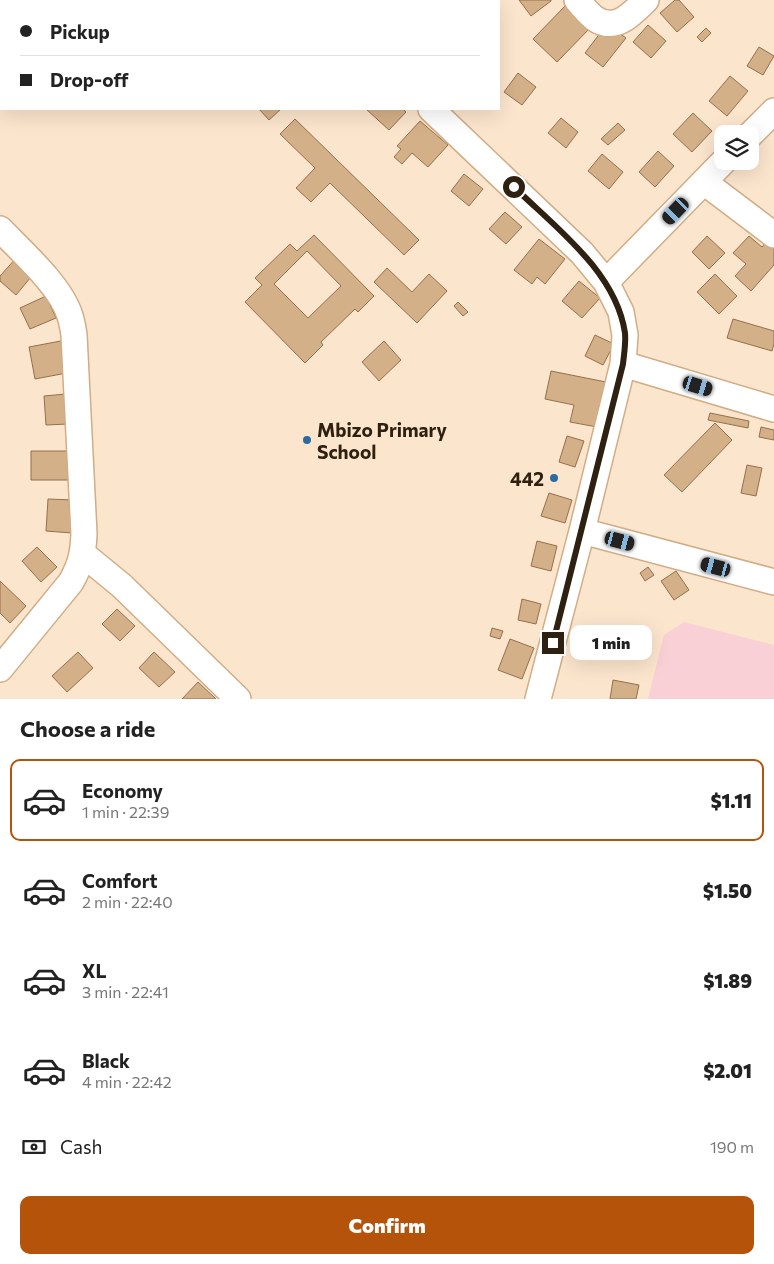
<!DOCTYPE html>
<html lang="en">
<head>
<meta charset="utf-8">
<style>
  :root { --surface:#fff; --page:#f6f6f6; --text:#222; --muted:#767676; --line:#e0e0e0; --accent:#b45309 }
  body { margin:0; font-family:Commissioner,sans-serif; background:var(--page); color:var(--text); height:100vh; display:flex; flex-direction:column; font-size:19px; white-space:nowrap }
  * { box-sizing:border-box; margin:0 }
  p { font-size:16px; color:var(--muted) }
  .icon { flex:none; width:28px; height:28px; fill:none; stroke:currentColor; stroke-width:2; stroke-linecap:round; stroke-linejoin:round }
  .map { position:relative; height:699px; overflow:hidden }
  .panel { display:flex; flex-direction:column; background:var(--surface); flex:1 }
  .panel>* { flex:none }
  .guide { position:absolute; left:0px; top:0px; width:500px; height:110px; box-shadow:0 5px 20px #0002; display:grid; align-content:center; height:110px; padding:0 20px; background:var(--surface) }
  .fabs { position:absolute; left:714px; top:125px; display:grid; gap:10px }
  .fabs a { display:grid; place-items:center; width:45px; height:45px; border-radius:10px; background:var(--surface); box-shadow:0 5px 20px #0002; font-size:25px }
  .end { position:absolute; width:22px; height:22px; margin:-11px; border:6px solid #2e2111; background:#fff; box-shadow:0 0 0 2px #fff }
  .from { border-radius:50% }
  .bubble { position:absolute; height:35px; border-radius:10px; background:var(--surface); box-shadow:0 5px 20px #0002; font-size:16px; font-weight:800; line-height:35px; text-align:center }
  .car { position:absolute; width:15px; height:30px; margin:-15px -8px; border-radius:6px; box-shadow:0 0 4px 1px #0007; background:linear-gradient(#222 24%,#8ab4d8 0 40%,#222 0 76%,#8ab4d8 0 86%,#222 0) }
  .guide b { display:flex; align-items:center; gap:18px; height:48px; font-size:19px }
  .guide b+b { border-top:1px solid var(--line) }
  .guide i { width:12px; height:12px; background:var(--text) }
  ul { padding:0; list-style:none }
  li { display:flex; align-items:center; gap:15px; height:82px; margin:0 10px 8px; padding:0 10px; border:2px solid transparent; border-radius:10px }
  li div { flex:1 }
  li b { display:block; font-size:19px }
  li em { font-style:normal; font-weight:800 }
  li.active { border-color:var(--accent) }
  li>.icon { width:45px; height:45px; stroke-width:1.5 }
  h2 { padding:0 20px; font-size:22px; line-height:60px }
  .pay { display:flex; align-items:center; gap:12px; height:55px; padding:0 20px; font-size:19px }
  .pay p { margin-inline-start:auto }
  .primary-button { display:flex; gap:10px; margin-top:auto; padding:10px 20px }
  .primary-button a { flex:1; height:58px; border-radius:10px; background:var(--accent); color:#fff; font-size:20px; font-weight:800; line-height:58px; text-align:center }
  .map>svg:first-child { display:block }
  .green { fill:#f8d0d5 }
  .building { fill:#d4b088; stroke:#92714b; fill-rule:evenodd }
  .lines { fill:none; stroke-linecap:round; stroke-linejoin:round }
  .minor-casing { stroke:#d1ad85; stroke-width:28 }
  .minor { stroke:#fff; stroke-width:25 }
  .route { stroke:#2e2111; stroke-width:6 }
  .poi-dot { fill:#2e6aa1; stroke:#fce5cd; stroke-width:2 }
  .labels { text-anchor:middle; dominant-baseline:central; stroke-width:4; stroke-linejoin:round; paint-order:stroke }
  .poi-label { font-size:19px; font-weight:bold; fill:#2e2111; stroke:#fce5cd; text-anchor:start }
</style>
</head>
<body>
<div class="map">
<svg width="774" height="699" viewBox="0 0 774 699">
  <rect width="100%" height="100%" fill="#fce5cd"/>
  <path class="green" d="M684 622 774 645V699H648L664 635Z"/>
  <path class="building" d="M519 0H551V1L531 16Z
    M675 0H679L694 17 677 32 660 13Z
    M568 3 592 26 557 62 533 39Z
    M607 24 626 38 603 67 585 53Z
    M648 25 666 41 651 58 633 42Z
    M706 28 711 33 702 42 697 37Z
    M759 47 774 56 763 75 747 66Z
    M518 73 536 87 522 105 504 92Z
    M730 76 748 91 727 116 709 101Z
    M259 109H281L269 120Z
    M369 109H403L406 112 389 130 367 110Z
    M693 113 712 131 692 152 673 134Z
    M561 118 578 132 566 148 548 133Z
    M295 119 419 240 404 255 330 183 311 202 296 188 315 168 280 134Z
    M420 121 448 145 428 167 412 153 402 164 394 157 401 149 397 146Z
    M618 123 625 130 608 145 601 139Z
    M658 151 674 166 655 187 639 172Z
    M602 154 623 172 609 189 588 171Z
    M464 174 483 189 469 206 451 191Z
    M505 212 522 227 506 244 489 229Z
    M314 235 374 296 358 312 355 309 321 342 323 345 305 363 245 302 262 285 255 278 290 244 297 251ZM307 251 341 286 308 318 274 284Z
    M707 236 725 253 709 269 692 252Z
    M749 236 762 247 767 241 774 247V265L751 291 735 276 746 264 733 253Z
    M539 239 565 259 545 284 537 277 532 284 514 270Z
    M18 256 36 271 16 295 0 281V276Z
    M387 268 412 292 429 274 447 291 417 323 374 282Z
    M715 274 737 296 719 314 697 292Z
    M579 281 600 298 582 318 562 301Z
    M46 296 56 318 30 329 20 308Z
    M458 302 468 312 463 316 454 306Z
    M733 319 774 331V344L772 351 727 338Z
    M595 335 614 344 603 365 585 356Z
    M66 340 72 372 35 379 29 347Z
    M384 341 401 360 379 381 362 362Z
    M551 371 606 382 597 427 570 422 574 405 545 399Z
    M66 394 68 424 46 425 44 396Z
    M710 413 749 421 748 428 708 420Z
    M715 423 732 440 682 492 664 475Z
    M761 427 774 430V440L759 437Z
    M567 436 584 441 575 467 559 462Z
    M31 451H71V480H31Z
    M747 465 762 468 756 496 741 493Z
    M549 493 572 500 565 523 541 516Z
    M48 499 74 500 72 533 46 531Z
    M537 541 557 546 551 571 531 566Z
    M37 547 57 567 41 582 22 561Z
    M648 567 654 575 645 581 640 573Z
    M676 571 689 590 674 600 661 581Z
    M0 581 26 606 10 623 0 613Z
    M522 599 541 604 536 624 518 620Z
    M117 609 135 626 120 641 102 624Z
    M492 628 503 631 500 639 490 636Z
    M510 639 534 648 522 679 498 670Z
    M78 652 93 668 67 692 52 676Z
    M154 652 175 672 159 687 139 668Z
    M613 680 639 685 636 699H610Z
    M198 682 216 699H182Z"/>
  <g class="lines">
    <defs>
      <path id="minor" d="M318 0 319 1
        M577 0C582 6 588 13 594 18 615 33 632 14 646 0
        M47 1 48 0
        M424 1 425 0
        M0 50 1 49
        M431 109 582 253 606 282 621 312 625 335 623 364 582 531 538 699
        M750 135 774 111
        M704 182 774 235
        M0 229C21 251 61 286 70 316 72 322 73 328 74 335L84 534C83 554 81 564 71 582L0 669
        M606 282 724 161
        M623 364 774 409
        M582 531 774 582
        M83 554 122 586 238 699"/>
    </defs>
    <use href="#minor" class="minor-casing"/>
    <use href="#minor" class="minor"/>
  </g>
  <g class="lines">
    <path class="route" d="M514 187C556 228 616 272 625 333 626 343 624 354 623 364L553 643"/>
  </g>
  <g class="poi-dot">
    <circle cx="307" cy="440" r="5"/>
    <circle cx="554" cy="478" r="5"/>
  </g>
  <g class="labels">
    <g class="poi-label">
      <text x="317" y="429">Mbizo Primary<tspan x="317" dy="22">School</tspan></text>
      <text x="544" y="478" text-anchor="end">442</text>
    </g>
  </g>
</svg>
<div class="fabs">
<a><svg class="icon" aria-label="layers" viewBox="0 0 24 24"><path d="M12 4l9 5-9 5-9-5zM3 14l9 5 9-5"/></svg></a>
</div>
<i class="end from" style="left:514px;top:187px"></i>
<i class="end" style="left:553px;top:643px"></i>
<div class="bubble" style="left:570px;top:625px;width:82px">1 min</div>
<i class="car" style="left:676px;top:211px;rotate:224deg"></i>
<i class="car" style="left:698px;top:386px;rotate:107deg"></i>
<i class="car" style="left:620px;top:541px;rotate:105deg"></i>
<i class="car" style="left:716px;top:567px;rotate:285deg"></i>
<div class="guide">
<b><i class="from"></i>Pickup</b>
<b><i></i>Drop-off</b>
</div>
</div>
<section class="panel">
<h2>Choose a ride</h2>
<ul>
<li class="active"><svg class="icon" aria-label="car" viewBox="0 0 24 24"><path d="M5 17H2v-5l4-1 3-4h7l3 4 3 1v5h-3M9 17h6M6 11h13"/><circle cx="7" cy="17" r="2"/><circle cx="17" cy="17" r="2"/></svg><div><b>Economy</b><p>1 min · 22:39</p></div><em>$1.11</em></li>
<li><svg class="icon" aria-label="car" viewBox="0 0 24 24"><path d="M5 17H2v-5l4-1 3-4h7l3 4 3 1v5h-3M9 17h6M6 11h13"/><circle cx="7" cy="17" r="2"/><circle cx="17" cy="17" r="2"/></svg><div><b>Comfort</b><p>2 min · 22:40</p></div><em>$1.50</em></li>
<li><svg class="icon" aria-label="car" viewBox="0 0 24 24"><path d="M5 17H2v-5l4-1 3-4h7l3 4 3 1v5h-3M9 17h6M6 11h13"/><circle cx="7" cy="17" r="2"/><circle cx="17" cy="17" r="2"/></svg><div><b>XL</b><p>3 min · 22:41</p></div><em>$1.89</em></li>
<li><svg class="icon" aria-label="car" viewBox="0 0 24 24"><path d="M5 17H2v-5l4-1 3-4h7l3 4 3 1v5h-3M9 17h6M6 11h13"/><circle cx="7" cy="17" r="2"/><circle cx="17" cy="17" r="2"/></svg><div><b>Black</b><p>4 min · 22:42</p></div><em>$2.01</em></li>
</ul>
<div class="pay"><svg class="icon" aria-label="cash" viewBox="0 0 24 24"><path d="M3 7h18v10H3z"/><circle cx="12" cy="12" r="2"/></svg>Cash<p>190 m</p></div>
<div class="primary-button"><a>Confirm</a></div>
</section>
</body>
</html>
